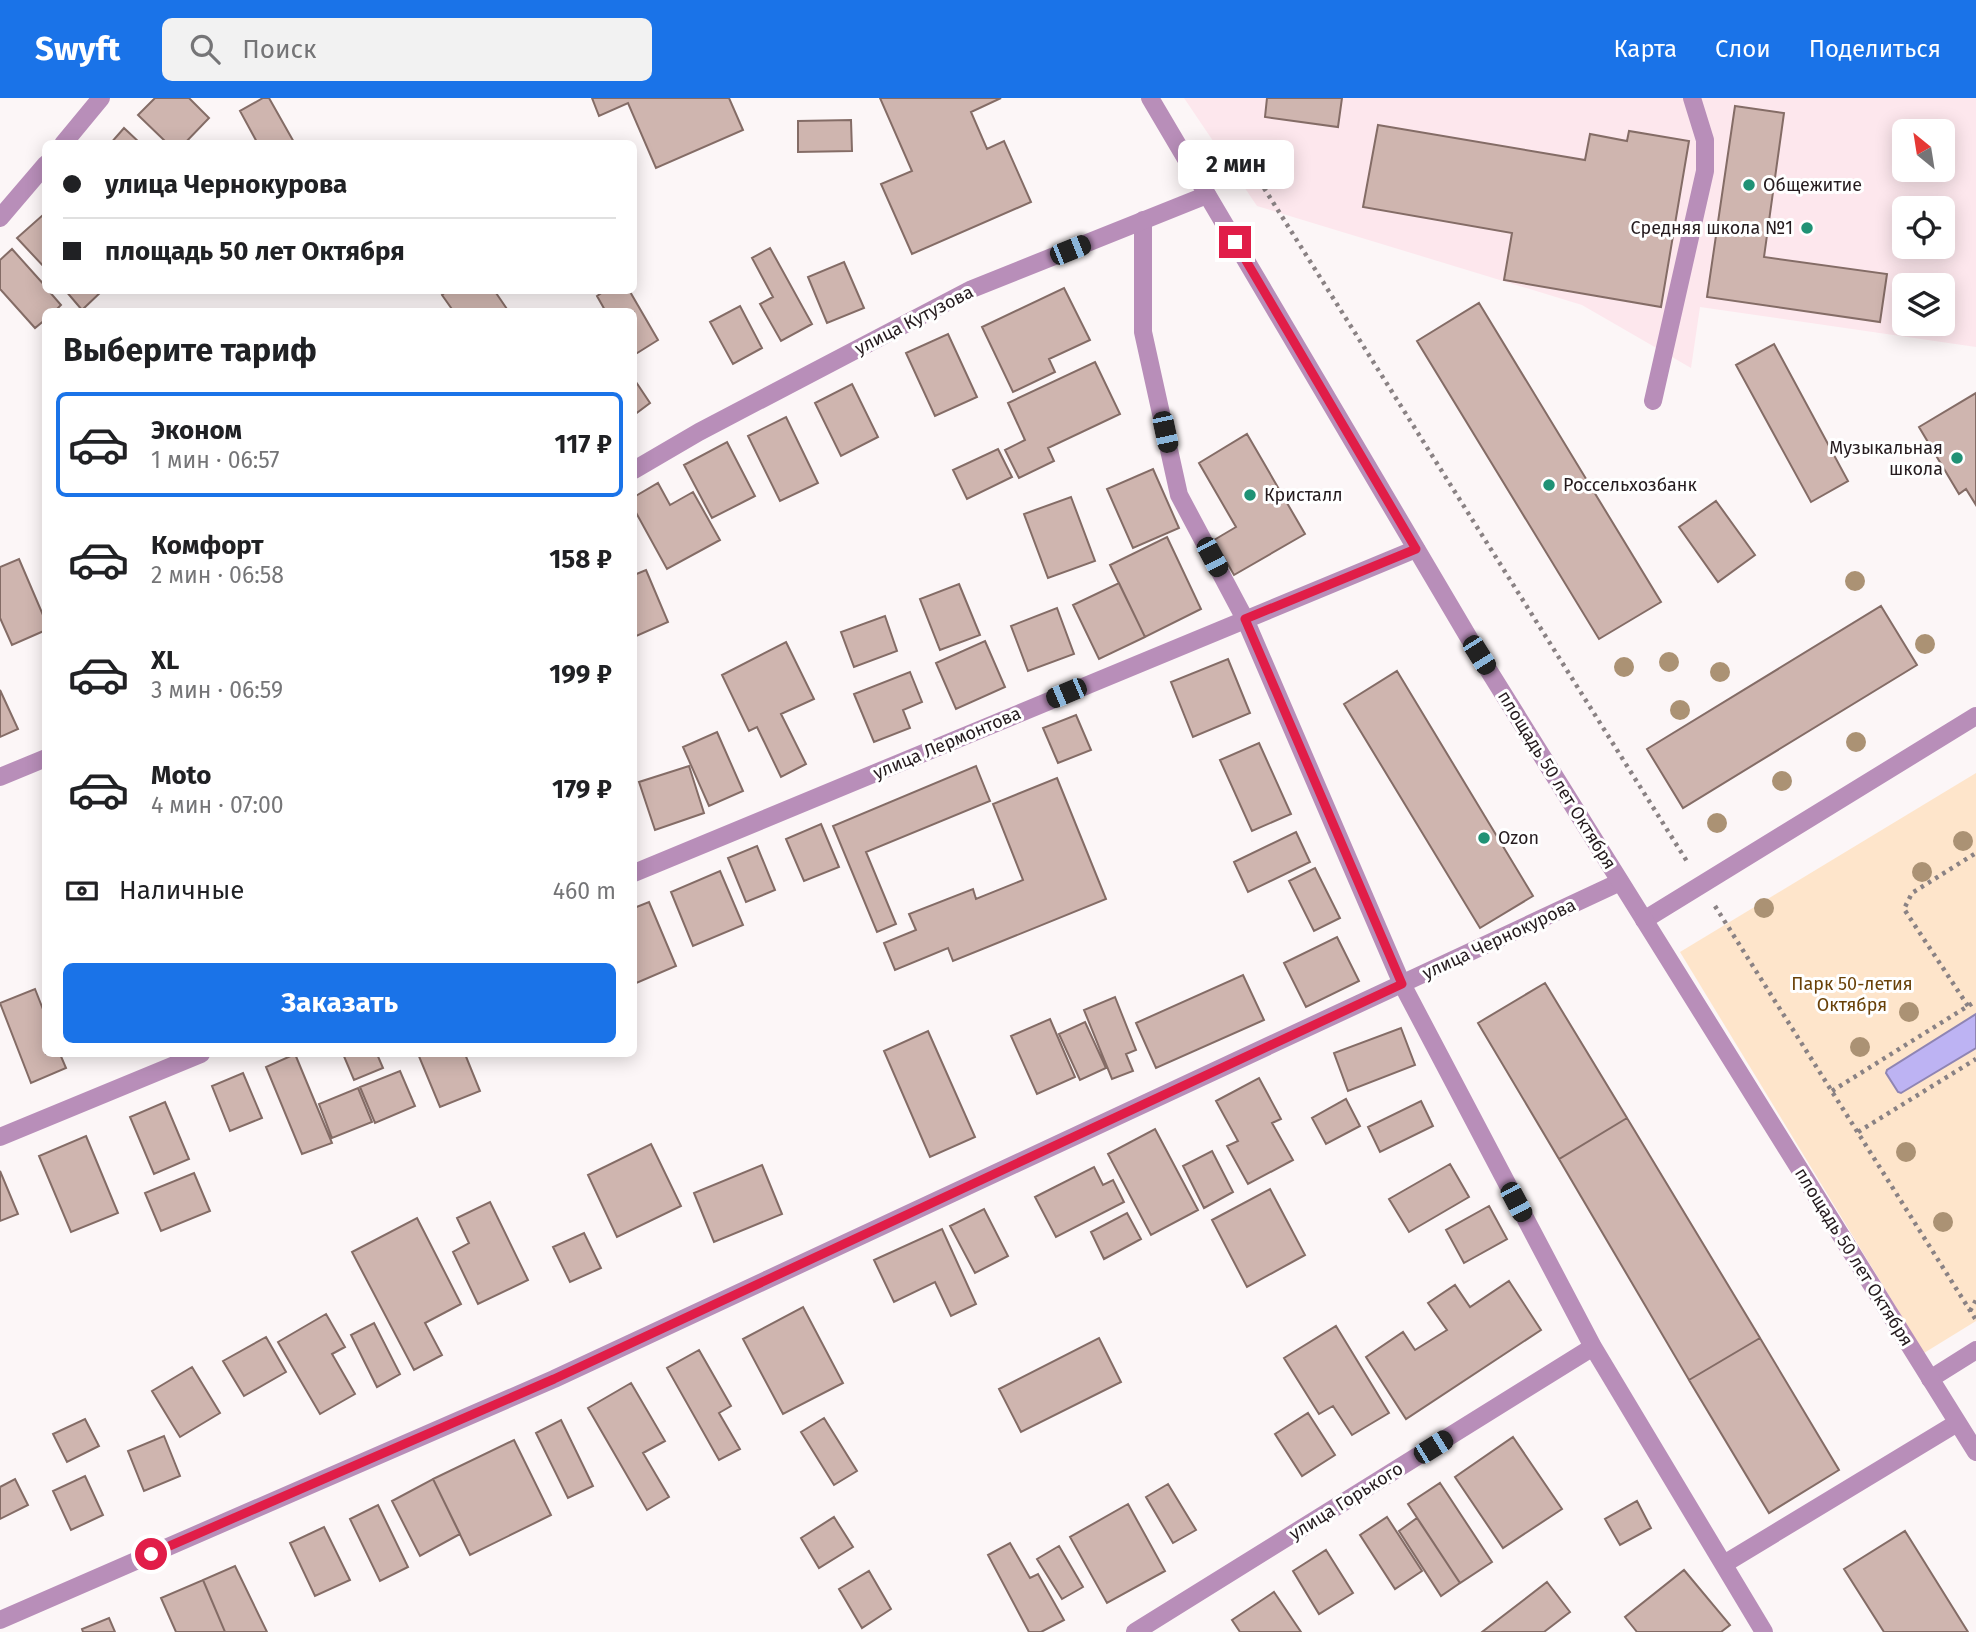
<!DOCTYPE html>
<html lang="ru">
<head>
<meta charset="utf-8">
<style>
  :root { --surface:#fff; --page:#f2f2f2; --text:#202124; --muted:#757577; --line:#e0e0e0; --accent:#1a73e8 }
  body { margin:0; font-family:"Fira Sans",sans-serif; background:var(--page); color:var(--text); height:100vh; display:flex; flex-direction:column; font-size:26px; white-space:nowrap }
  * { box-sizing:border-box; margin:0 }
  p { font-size:23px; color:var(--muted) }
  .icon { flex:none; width:38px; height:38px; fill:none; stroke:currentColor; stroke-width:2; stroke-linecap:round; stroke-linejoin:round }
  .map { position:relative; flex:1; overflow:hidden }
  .drawer { position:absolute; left:42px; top:210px; width:595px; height:749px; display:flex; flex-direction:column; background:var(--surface); border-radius:10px; box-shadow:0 4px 18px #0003 }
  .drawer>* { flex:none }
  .top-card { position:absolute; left:42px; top:42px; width:595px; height:154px; border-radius:10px; box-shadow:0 4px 18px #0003; display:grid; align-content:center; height:154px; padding:0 21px; background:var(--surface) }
  .needle { width:46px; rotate:330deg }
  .tools { position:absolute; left:1892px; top:21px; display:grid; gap:14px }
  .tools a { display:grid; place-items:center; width:63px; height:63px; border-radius:10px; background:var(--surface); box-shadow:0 4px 18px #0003; font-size:35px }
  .end { position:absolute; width:32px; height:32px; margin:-16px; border:9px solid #e11d48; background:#fff; box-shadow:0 0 0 4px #fff }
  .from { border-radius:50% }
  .bubble { position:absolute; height:49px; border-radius:10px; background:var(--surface); box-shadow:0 4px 18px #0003; font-size:23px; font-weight:700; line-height:49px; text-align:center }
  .car { position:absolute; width:21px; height:42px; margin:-21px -10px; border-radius:9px; box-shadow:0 0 5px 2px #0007; background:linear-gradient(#222 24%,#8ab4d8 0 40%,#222 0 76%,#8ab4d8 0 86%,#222 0) }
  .top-card b { display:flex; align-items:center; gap:24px; height:66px; font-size:26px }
  .top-card b+b { border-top:2px solid var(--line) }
  .top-card i { width:18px; height:18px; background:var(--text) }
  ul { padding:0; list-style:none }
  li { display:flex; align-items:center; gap:21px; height:105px; margin:0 14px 10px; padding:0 7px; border:4px solid transparent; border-radius:10px }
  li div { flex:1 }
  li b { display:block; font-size:26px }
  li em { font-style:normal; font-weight:700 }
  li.current { border-color:var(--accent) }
  li>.icon { width:63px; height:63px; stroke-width:1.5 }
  h2 { padding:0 21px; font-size:32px; line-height:84px }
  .pay { display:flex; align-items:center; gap:18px; height:77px; padding:0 21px; font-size:26px }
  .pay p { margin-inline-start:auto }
  .primary-button { display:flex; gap:14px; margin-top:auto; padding:14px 21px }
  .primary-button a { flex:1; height:80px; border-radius:10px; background:var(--accent); color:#fff; font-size:28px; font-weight:700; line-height:80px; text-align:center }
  header { display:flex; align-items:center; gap:42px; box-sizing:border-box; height:98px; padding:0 35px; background:var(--accent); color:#fff }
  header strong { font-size:33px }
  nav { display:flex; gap:38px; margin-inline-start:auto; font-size:24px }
  .search { width:490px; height:63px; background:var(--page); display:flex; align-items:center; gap:18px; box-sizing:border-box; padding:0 24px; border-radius:10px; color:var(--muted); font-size:26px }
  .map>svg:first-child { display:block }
  .built { fill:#fde7ed; fill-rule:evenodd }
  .green { fill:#fee5cb }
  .water { fill:#bdb3f3; stroke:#8f85b3; stroke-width:2 }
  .building { fill:#cfb5af; stroke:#846c66; stroke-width:2 }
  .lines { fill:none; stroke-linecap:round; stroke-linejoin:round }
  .path { stroke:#8a8284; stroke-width:4.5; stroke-dasharray:3.5 5; stroke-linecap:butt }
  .service { stroke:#b88eb9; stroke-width:18 }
  .minor { stroke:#b88eb9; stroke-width:18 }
  .tertiary { stroke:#b88eb9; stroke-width:18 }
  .tree { fill:#ab9274 }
  .route { stroke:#e11d48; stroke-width:9 }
  .poi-dot { fill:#209275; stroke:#fff; stroke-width:2.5 }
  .labels { text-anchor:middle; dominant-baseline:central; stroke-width:6; stroke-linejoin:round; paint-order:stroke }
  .poi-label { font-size:18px; fill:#251b1e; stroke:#fff; text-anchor:start }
  .street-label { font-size:18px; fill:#251b1e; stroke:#fff }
  .park-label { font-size:18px; fill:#694108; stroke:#fff }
</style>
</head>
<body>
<header>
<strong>Swyft</strong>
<div class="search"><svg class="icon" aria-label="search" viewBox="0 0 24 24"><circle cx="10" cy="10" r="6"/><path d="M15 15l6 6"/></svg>Поиск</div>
<nav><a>Карта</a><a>Слои</a><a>Поделиться</a></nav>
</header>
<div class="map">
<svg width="1976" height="1534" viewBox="0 0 1976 1534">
  <rect width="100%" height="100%" fill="#fcf6f7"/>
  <path class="built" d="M1184 0H1976V249L1700 209 1691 270 1582 207 1257 108ZM1904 33H1942V72H1904ZM1904 110H1942V149H1904ZM1904 187H1942V226H1904Z"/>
  <path class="green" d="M1976 675V1223L1924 1255 1680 854Z"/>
  <path class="water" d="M1976 916V950L1901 995 1898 994 1886 975 1887 972Z"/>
  <path class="building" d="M155 0H189L209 20 184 46H168L138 17Z
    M263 0H269L295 46H258L240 13Z
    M592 0H729L743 32 656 70 628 5 599 18Z
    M880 0H1001L971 14 987 51 1004 43 1031 104 912 156 881 86 912 73Z
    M1267 0H1342L1338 29 1265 19Z
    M1735 8 1784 15 1764 159 1887 176 1880 224 1707 199Z
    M851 22 852 53 798 54V23Z
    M1378 27 1585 62 1590 36 1627 43 1629 33 1689 43 1661 209 1504 182 1512 135 1363 109Z
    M124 30 141 46H110Z
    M44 116 46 118V171L17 140Z
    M770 150 812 226 781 243 760 206 773 199 752 160Z
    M12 151 46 189V192H48L61 207 54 214H46V221L35 230 0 191V162Z
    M844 164 864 210 827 225 808 179Z
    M1064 190 1090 242 1049 261 1055 274 1013 294 982 229Z
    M65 192H103L82 212Z
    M448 192H494L509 214H454L442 197Z
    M606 192H629L658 242 634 257V214H606L597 198Z
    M1479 205 1661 504 1599 541 1417 243Z
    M740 208 762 250 733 266 710 224Z
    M948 236 977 299 935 318 906 255Z
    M1774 246 1848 383 1811 404 1736 267Z
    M1095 264 1120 316 1048 350 1054 363 1019 380 1005 352 1025 342 1008 305Z
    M634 281 650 305 634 317Z
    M852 286 878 339 841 358 815 305Z
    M1976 295V407L1966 391 1959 396 1919 329Z
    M786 319 818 385 780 403 748 338Z
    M1247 336 1305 436 1234 477 1214 442 1236 429 1199 365Z
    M727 344 755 398 712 420 684 367Z
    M998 351 1012 379 967 401 953 372Z
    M1153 371 1179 430 1133 450 1107 391Z
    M658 385 670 407 693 394 720 442 667 471 634 411V399Z
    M1071 399 1095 463 1048 480 1024 416Z
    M1716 403 1755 457 1718 484 1679 429Z
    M1167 439 1201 511 1145 539 1110 467Z
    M19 461 46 524V532L12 547 0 520V469Z
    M646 472 668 524 634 539V477Z
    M1119 485 1145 539 1099 561 1073 507Z
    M959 486 980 537 940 552 920 501Z
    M1881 508 1917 567 1683 710 1647 651Z
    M1057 510 1074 556 1028 573 1011 528Z
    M885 518 897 553 854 569 841 534Z
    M985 543 1005 589 956 611 936 565Z
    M786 544 814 601 781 616 806 666 781 679 757 629 749 633 722 577Z
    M1228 561 1250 615 1193 639 1171 584Z
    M1397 573 1533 798 1480 830 1344 606Z
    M910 574 922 604 903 612 910 630 874 644 854 596Z
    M0 592 18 631 0 639Z
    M1076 617 1091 652 1058 665 1043 630Z
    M717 634 743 693 709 708 683 649Z
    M1259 645 1291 716 1252 733 1220 662Z
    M689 668 704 715 655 732 639 684Z
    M976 668 990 703 866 754 896 826 877 834 833 728Z
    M1057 680 1106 801 953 863 948 850 895 872 884 845 916 832 909 816 973 791 976 801 1023 782 993 706Z
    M821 726 839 769 804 783 786 741Z
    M1296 734 1310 764 1248 794 1234 764Z
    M757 748 775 792 746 804 728 760Z
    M1315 770 1340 820 1314 833 1289 783Z
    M720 773 743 827 693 848 671 794Z
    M649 804 676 868 634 886V810Z
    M1337 839 1359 883 1306 909 1284 865Z
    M1243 877 1264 922 1156 970 1136 925Z
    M1545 885 1627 1020 1559 1061 1478 925Z
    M35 891 46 919V956H60L66 970 31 985 0 905Z
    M1115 899 1136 952 1126 956 1133 973 1112 981 1084 912Z
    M1050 921 1075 979 1037 996 1011 938Z
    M1085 924 1106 970 1080 982 1059 936Z
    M1401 930 1415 967 1348 993 1334 955Z
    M928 933 975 1039 930 1059 884 953Z
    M295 956 332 1045 302 1056 266 969Z
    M343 956H377L383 970 354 982Z
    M418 956H465L480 993 440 1009Z
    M400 973 415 1008 375 1025 360 989Z
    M243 975 262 1020 230 1033 212 988Z
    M1259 980 1281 1021 1272 1025 1293 1062 1248 1086 1227 1048 1238 1043 1216 1003Z
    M358 990 372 1024 332 1040 319 1006Z
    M1346 1001 1360 1028 1326 1046 1312 1020Z
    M1421 1003 1433 1028 1380 1054 1368 1029Z
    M165 1004 189 1061 154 1076 130 1019Z
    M1627 1020 1760 1240 1689 1282 1559 1061Z
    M1155 1031 1198 1112 1151 1137 1108 1056Z
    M86 1038 118 1115 71 1134 39 1058Z
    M651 1046 681 1108 617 1139 588 1077Z
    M1212 1053 1233 1094 1204 1110 1183 1068Z
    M1450 1066 1469 1099 1409 1134 1389 1101Z
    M762 1067 782 1116 714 1144 694 1095Z
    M1094 1069 1103 1087 1113 1082 1124 1104 1056 1139 1035 1099Z
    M0 1073 18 1116 0 1123Z
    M194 1075 210 1113 161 1133 145 1095Z
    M1270 1091 1305 1157 1247 1189 1212 1122Z
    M490 1104 528 1182 478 1206 453 1154 469 1145 457 1120Z
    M1489 1108 1507 1141 1464 1165 1446 1132Z
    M984 1111 1008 1158 975 1175 950 1128Z
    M1127 1115 1141 1141 1104 1161 1091 1134Z
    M417 1120 461 1206 425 1225 442 1257 414 1272 352 1154Z
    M942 1131 976 1206 951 1218 935 1184 894 1204 874 1162Z
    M584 1135 601 1170 570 1184 553 1149Z
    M1509 1183 1541 1232 1406 1321 1366 1259 1403 1234 1415 1252 1447 1232 1428 1205 1455 1187 1470 1209Z
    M803 1209 843 1285 783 1316 743 1241Z
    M326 1216 345 1249 332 1256 355 1296 320 1316 278 1244Z
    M374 1225 400 1276 377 1289 351 1237Z
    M1336 1228 1389 1315 1352 1337 1333 1308 1319 1316 1284 1260Z
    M266 1239 286 1274 244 1298 223 1263Z
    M1099 1240 1121 1284 1021 1334 999 1291Z
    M1760 1240 1839 1372 1769 1415 1689 1282Z
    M699 1252 731 1308 719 1315 740 1351 719 1362 667 1270Z
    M192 1269 220 1315 180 1339 152 1293Z
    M631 1285 665 1343 643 1355 669 1399 647 1412 588 1310Z
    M1308 1315 1335 1357 1302 1378 1275 1336Z
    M824 1320 857 1373 834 1387 801 1334Z
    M85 1321 99 1348 67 1364 53 1336Z
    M561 1322 593 1388 568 1400 536 1335Z
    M164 1338 180 1378 144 1393 128 1353Z
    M1513 1339 1562 1411 1503 1450 1455 1379Z
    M514 1342 551 1417 470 1457 433 1381Z
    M85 1378 103 1417 71 1432 53 1393Z
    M15 1381 28 1407 0 1421V1389Z
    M433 1381 460 1436 420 1458 392 1403Z
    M1440 1385 1492 1464 1460 1485 1408 1406Z
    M1168 1386 1196 1432 1173 1445 1146 1399Z
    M1637 1403 1651 1430 1620 1447 1605 1421Z
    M1128 1406 1165 1473 1107 1505 1070 1439Z
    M378 1407 408 1469 380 1483 350 1421Z
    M834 1419 853 1449 819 1470 801 1440Z
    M1387 1419 1422 1473 1395 1491 1360 1437Z
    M1417 1420 1460 1485 1441 1498 1399 1433Z
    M324 1429 350 1482 315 1498 290 1445Z
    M1905 1433 1968 1534H1884L1844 1471Z
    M1010 1445 1030 1480 1038 1476 1064 1522 1041 1534H1029L988 1457Z
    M1059 1448 1083 1489 1062 1501 1037 1461Z
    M1326 1452 1353 1495 1319 1516 1293 1473Z
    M235 1468 267 1534H225L203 1482Z
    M1684 1472 1730 1527 1721 1534H1637L1625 1519Z
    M869 1473 891 1511 862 1530 839 1491Z
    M203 1482 225 1534H176L161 1500Z
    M1547 1484 1570 1514 1544 1534H1482Z
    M1274 1494 1301 1534H1240L1232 1522Z
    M109 1520 115 1534H83L82 1531Z"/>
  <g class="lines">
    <path class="path" d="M1264 90 1688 765
      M1715 808 1976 1222
      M1968 908 1904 811 1912 795 1976 755
      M1832 993 1976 903
      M1858 1034 1976 961
      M1970 1213 1976 1202"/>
    <path class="service" d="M1143 122V234L1179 397 1245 521 1402 886
      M1653 303 1705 73V42L1692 0"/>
    <path class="minor" d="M634 372 699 334 972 191 1207 97
      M0 679 46 660
      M634 775 1416 451
      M1644 822 1976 618
      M1402 886 1593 1249 1764 1534
      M0 1039 201 956
      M1930 1281 1976 1252
      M1724 1466 1957 1325
      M0 1522 554 1281 1620 784
      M1135 1534 1593 1249"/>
    <path class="tertiary" d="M1150 0 1479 557 1976 1354
      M63 46 101 0
      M0 120 46 66"/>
  </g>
  <g class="tree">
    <circle cx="1855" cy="483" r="10"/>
    <circle cx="1925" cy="546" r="10"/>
    <circle cx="1669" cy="564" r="10"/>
    <circle cx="1624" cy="569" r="10"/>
    <circle cx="1720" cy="574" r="10"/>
    <circle cx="1680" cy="612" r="10"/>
    <circle cx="1856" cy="644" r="10"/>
    <circle cx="1782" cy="683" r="10"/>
    <circle cx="1717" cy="725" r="10"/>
    <circle cx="1963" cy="743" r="10"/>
    <circle cx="1922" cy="774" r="10"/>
    <circle cx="1764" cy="810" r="10"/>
    <circle cx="1909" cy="914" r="10"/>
    <circle cx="1860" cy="949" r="10"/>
    <circle cx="1906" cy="1054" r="10"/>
    <circle cx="1943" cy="1124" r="10"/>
  </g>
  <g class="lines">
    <path class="route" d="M151 1456 554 1281 1402 886 1245 521 1416 451 1235 144"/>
  </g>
  <g class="poi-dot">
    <circle cx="1749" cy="87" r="7"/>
    <circle cx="1807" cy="130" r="7"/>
    <circle cx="1957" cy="360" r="7"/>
    <circle cx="1549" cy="387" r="7"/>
    <circle cx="1250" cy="397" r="7"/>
    <circle cx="1484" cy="740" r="7"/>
  </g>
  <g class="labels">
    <g class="poi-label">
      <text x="1763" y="87">Общежитие</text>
      <text x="1793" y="130" text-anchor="end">Средняя школа №1</text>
      <text x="1943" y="350" text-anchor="end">Музыкальная<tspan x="1943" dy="21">школа</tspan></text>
      <text x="1563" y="387">Россельхозбанк</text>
      <text x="1264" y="397">Кристалл</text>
      <text x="1498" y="740">Ozon</text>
    </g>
    <g class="street-label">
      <text transform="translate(914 222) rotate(-27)">улица Кутузова</text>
      <text transform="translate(947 645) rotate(-23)">улица Лермонтова</text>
      <text transform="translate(1557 682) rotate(58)">площадь 50 лет Октября</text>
      <text transform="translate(1499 841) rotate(-25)">улица Чернокурова</text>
      <text transform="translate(1854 1159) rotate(58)">площадь 50 лет Октября</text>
      <text transform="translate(1346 1403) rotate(-32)">улица Горького</text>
    </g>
    <g class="park-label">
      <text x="1852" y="886">Парк 50-летия<tspan x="1852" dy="21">Октября</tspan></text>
    </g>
  </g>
</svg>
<div class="tools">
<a><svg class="needle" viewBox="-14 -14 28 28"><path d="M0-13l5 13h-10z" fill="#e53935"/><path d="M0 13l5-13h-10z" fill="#757577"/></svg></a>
<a><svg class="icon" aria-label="locate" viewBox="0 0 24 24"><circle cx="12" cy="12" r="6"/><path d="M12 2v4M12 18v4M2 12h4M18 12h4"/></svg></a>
<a><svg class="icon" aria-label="layers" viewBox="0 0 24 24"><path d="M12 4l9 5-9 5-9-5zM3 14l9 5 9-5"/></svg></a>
</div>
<i class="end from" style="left:151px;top:1456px"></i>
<i class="end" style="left:1235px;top:144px"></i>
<div class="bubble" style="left:1178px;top:42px;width:116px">2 мин</div>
<i class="car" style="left:1070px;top:152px;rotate:68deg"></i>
<i class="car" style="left:1165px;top:334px;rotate:168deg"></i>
<i class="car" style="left:1212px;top:459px;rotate:152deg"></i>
<i class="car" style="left:1479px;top:557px;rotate:148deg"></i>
<i class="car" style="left:1066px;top:595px;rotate:247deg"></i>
<i class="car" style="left:1516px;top:1104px;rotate:152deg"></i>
<i class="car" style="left:1433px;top:1349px;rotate:58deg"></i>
<div class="top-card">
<b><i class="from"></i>улица Чернокурова</b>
<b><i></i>площадь 50 лет Октября</b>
</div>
<section class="drawer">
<h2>Выберите тариф</h2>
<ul>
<li class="current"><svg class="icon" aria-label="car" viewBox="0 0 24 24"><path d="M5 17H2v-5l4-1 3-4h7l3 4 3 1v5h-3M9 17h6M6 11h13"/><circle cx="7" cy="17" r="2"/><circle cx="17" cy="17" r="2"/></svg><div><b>Эконом</b><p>1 мин · 06:57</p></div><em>117 ₽</em></li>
<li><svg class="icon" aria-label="car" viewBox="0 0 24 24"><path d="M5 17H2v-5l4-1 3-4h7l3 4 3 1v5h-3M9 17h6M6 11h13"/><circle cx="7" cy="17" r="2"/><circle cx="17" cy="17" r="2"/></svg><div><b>Комфорт</b><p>2 мин · 06:58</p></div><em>158 ₽</em></li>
<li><svg class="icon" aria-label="car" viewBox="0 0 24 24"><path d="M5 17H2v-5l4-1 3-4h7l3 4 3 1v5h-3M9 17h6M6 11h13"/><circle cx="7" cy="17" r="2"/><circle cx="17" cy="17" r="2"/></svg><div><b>XL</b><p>3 мин · 06:59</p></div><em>199 ₽</em></li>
<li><svg class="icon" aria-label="car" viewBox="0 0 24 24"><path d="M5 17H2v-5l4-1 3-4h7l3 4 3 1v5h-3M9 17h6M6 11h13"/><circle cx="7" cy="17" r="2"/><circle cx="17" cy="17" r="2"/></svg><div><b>Moto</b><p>4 мин · 07:00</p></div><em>179 ₽</em></li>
</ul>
<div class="pay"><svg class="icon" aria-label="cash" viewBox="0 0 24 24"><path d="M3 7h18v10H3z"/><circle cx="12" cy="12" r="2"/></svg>Наличные<p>460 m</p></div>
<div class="primary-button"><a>Заказать</a></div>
</section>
</div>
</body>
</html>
